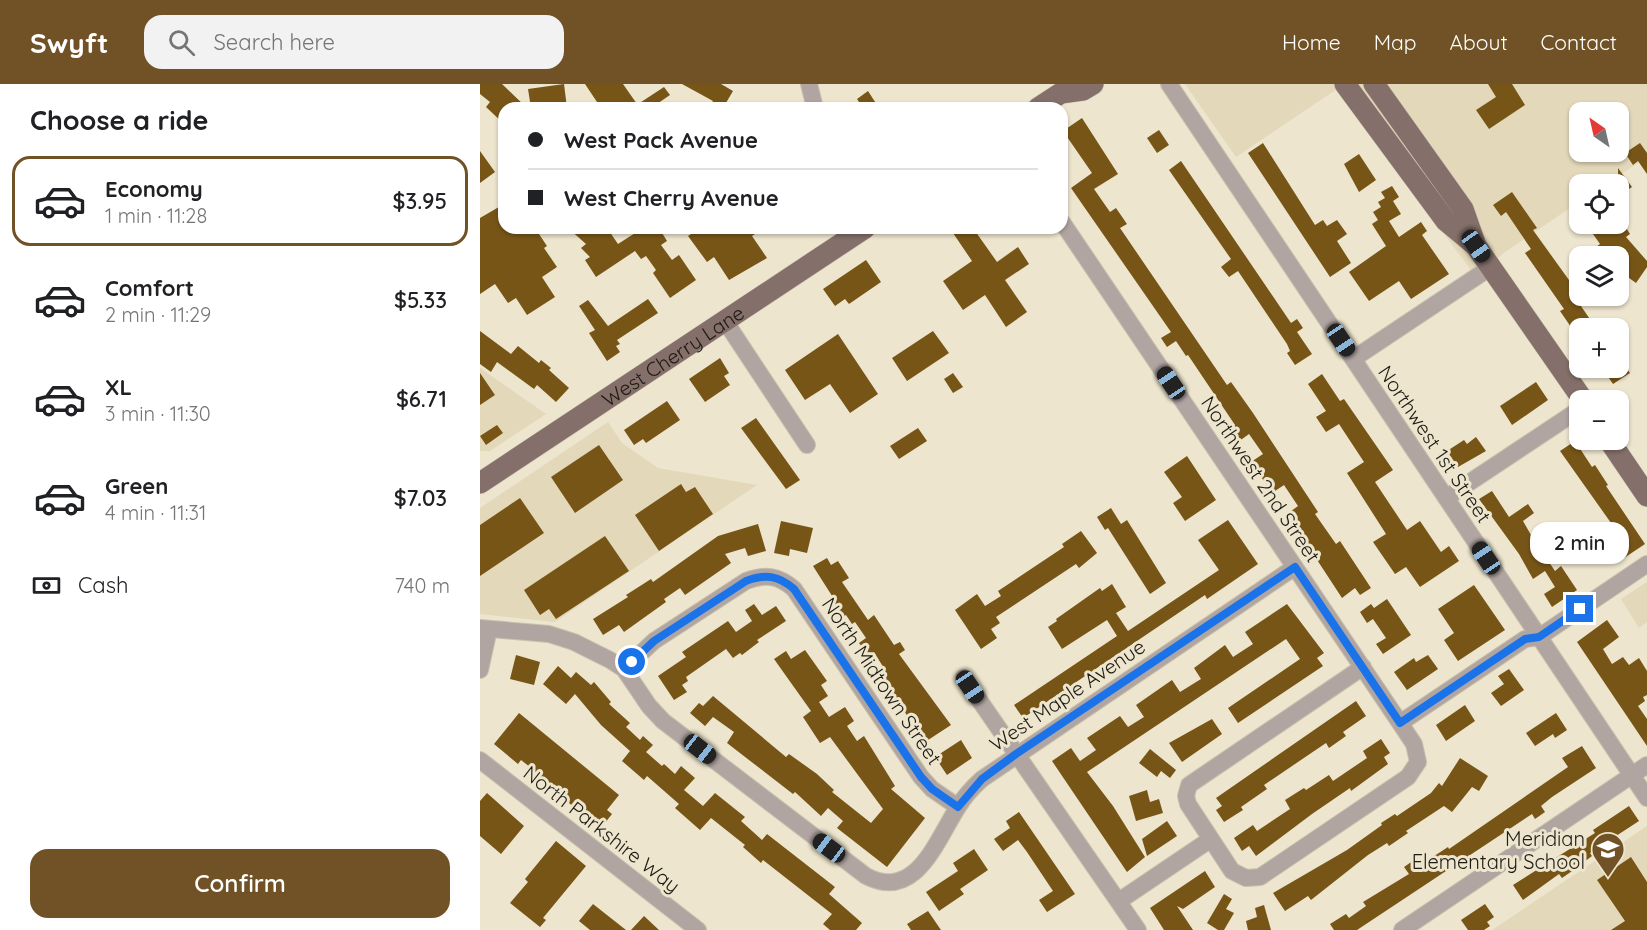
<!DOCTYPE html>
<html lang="en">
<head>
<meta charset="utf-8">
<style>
  :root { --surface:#fff; --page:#f2f2f2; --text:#202124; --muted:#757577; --line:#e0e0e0; --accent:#705226 }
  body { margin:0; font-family:Quicksand,sans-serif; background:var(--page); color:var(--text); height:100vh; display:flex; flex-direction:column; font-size:22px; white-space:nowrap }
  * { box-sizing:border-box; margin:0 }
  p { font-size:20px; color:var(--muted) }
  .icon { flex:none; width:33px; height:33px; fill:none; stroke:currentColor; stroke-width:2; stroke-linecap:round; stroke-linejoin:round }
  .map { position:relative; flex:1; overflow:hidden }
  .sheet { display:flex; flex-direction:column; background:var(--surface); width:480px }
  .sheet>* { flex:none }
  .banner { position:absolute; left:18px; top:18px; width:570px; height:132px; border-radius:18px; box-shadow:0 2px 4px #0004; display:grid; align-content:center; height:132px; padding:0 30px; background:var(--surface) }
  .needle { width:39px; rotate:326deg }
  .controls { position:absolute; left:1089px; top:18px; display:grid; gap:12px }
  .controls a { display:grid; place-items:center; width:60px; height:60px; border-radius:12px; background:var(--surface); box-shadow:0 2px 4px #0004; font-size:30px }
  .end { position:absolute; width:27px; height:27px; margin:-14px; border:8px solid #1a73e8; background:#fff; box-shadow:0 0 0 3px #fff }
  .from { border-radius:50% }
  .bubble { position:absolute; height:42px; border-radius:18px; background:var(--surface); box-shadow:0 2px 4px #0004; font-size:20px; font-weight:600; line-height:42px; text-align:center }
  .car { position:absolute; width:18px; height:36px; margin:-18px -9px; border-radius:8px; box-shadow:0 0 4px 2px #0007; background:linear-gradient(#222 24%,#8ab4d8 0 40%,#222 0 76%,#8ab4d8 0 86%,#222 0) }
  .banner b { display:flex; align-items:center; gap:21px; height:57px; font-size:22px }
  .banner b+b { border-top:2px solid var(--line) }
  .banner i { width:15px; height:15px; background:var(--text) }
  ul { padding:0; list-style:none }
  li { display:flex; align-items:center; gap:18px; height:90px; margin:0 12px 9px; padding:0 18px; border:3px solid transparent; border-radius:18px }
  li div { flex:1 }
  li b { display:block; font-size:22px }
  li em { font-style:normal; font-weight:600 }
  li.active { border-color:var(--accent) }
  li>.icon { width:54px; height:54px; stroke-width:1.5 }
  h2 { padding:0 30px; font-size:27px; line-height:72px }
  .pay { display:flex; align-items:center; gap:15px; height:66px; padding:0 30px; font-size:22px }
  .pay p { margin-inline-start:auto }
  .primary-button { display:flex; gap:12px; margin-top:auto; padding:12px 30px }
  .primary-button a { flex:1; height:69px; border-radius:18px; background:var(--accent); color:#fff; font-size:24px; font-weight:600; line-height:69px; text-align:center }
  header { display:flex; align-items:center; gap:36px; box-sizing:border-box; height:84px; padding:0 30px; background:var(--accent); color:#fff }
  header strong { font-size:28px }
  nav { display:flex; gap:33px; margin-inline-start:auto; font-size:21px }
  .search { width:420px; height:54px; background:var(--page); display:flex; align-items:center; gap:15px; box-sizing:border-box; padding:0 21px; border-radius:18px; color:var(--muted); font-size:22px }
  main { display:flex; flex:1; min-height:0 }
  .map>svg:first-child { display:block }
  .built { fill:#e3d8ba; fill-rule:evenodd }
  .building { fill:#775516 }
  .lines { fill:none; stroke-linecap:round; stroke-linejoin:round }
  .minor-casing { stroke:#c8c1ac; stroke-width:18 }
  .major-casing { stroke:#c8c1ac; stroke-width:22 }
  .minor { stroke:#b1a5a2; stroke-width:16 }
  .major { stroke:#846f6a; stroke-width:21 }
  .route { stroke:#1a73e8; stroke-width:8 }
  .labels { text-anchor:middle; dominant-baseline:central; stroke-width:6; stroke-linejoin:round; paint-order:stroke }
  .street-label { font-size:20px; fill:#1e1b13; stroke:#ede5ce }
  .poi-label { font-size:20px; fill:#1e1b13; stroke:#ede5ce; text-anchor:end }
</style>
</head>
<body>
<header>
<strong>Swyft</strong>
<div class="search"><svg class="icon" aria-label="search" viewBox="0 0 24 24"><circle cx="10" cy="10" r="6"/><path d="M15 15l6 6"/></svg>Search here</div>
<nav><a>Home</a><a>Map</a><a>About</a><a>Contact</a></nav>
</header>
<main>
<section class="sheet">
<h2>Choose a ride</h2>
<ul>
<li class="active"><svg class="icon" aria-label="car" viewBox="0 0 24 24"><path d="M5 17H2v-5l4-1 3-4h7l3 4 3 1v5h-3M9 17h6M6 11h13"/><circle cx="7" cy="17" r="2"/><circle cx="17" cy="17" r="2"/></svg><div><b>Economy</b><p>1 min · 11:28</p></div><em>$3.95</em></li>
<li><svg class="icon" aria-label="car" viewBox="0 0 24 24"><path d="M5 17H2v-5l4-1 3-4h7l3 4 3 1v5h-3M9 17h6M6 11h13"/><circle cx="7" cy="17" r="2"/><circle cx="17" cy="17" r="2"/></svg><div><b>Comfort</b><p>2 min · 11:29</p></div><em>$5.33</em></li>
<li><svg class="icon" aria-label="car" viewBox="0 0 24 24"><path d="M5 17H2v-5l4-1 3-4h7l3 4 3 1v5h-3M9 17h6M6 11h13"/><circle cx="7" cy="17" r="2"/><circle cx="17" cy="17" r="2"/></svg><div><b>XL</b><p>3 min · 11:30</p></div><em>$6.71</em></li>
<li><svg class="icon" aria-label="car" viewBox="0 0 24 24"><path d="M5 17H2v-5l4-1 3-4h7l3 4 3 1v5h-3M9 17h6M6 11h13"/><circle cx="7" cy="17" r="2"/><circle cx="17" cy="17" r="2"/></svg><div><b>Green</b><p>4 min · 11:31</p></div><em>$7.03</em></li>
</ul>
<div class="pay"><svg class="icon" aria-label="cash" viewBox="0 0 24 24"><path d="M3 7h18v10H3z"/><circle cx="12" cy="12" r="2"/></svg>Cash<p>740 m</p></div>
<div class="primary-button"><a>Confirm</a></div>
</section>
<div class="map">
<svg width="1167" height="846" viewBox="0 0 1167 846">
  <rect width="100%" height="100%" fill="#ede5ce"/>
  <path class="built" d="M705 0H1167V73L1126 100H1100L1099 118 1025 168 996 193 857 5 756 73ZM1100 28H1138V68H1100Z
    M0 284 66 330 10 367H0Z
    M128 338 142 359 178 384 277 401 75 538 0 530V424Z
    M1167 498V538L1159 544 1141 515Z
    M1167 742V846H1012Z"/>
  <path class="building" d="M0 0H22L47 24H24V40L6 23 10 18 0 10Z
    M84 0 87 24H51L48 5Z
    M105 0H143L157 20 151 24H121Z
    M202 0H241L253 7 243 24H229L233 17Z
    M1008 0H1032L1045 21 1009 45 996 26 1016 13Z
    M184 3 190 11 171 24H152Z
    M388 7 399 24H383L377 15Z
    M602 34 638 90 614 105 630 128 636 124 647 140 640 144 747 301 751 298 773 329 838 428 835 430 856 460 860 457 891 504 880 511 875 504 862 514 807 430 818 422 804 401 792 409 771 378 783 370 769 350 758 358 749 345 755 341 708 271 706 272 696 257 687 263 681 254 691 248 591 104 612 89 583 47Z
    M679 46 689 61 677 69 667 54Z
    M783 59 835 141 843 136 847 142 857 136 867 150 857 157 871 179 850 193 768 69Z
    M1160 59 1167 69V90L1158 77 1153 81 1145 69Z
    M0 67 15 88 0 99Z
    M879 70 896 96 879 108 864 80Z
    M701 77 811 239 817 235 823 244 817 248 832 270 815 281 807 269 810 267 807 260 758 187 749 193 741 183 751 175 689 86Z
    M1138 84 1152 103 1138 112V100H1126L1138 92Z
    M912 102 919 113 913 117 921 130 909 137 919 153 941 138 947 147 942 151 969 190 931 215 919 197 889 217 869 188 906 162 892 140 898 136 893 128 901 123 898 118 905 114 901 108Z
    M1032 108 1057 144 1053 146 1094 203 1090 206 1116 244 1093 246 1080 227 1084 225 1045 169 1051 165 1026 128 1021 132 1013 121Z
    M24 120V144H55L67 162 64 164 77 183 62 193 75 213 47 231 36 214 28 219 15 200 0 210V134Z
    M1106 140H1142L1145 142 1150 150 1146 153 1167 177V183L1156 199 1138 186V172H1117L1112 166 1120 160Z
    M88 144H127L138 160 163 144H179L187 157 181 161 192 176 199 171 216 196 190 214 173 189 176 186 166 172 161 175 155 167 116 193 105 176 110 173 101 164 106 160Z
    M220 144H284L272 152 287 174 249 196 234 173 227 178 208 152Z
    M481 144H493L517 178 538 163 549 180 525 196 547 228 526 243 505 211 483 226 463 197 492 177 473 149Z
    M386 176 401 198 369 220 365 215 355 222 343 205Z
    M168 215 178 229 137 256 140 260 136 262 140 268 127 277 109 249 115 246 99 222 108 216 128 242Z
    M0 247 31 270 38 262 59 279 61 276 71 284 69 286 89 304 76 318 57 301 54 305 17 278 11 288 0 280Z
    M453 247 469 269 427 297 412 274Z
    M358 250 398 310 370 329 350 300 325 316 305 286Z
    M1138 272 1150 289 1133 300 1122 284H1138Z
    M240 274 249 289 244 292 250 301 225 318 209 295Z
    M0 289 15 311 0 321Z
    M473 289 483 303 473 309 464 295Z
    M842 290 860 317 864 315 913 386 895 398 927 446 940 437 961 468 969 462 979 477 940 503 926 483 915 490 893 458 906 450 867 389 884 378 859 340 846 348 836 333 846 327 828 300Z
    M1056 298 1068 316 1032 341 1020 322Z
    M187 317 200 336 166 359 163 355 154 361 144 346Z
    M276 334 320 396 306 405 261 344Z
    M17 341 23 349 6 361 0 352Z
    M438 344 447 357 419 375 410 362Z
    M996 353 1006 367 978 383 967 367 984 356 987 360Z
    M1095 357 1112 383 1115 381 1128 401 1126 402 1165 460 1144 474 1136 463 1119 475 1111 464 1136 446 1080 367Z
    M119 361 143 396 95 429 71 393Z
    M707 372 736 416 705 437 693 419 702 413 684 388Z
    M201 400 206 408 215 403 233 430 179 467 155 431Z
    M1012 407 1029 433 1048 420 1054 429 1043 437 1051 451 1075 487 1081 482 1097 506 1072 523 1064 510 1075 503 1065 487 1053 495 1039 470 999 415Z
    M40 414 64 449 0 492V441Z
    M631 424 641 440 647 436 686 499 670 510 628 444 625 446 617 433Z
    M748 436 778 480 727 515 725 511 543 634 534 621 637 552 627 536 582 565 568 543 577 537 576 535 620 504 622 507 632 500 646 523 636 529 648 547 739 486 718 456Z
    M301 437 333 444 327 469 310 465 309 472 294 469Z
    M278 440 286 467 268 472 265 464 245 470 251 479 205 511 200 504 184 515 186 518 144 548 139 541 123 551 113 535 148 513 146 511 171 495 173 498 238 452Z
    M601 447 617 469 599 484 596 480 516 533 520 539 511 545 517 554 501 565 475 526 497 510 505 522 521 512 518 507 584 463 582 460Z
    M125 452 149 487 76 535 69 525 60 531 44 506Z
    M347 474 351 481 358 477 369 494 362 498 388 536 394 531 414 561 420 558 425 566 419 570 471 641 445 658 399 590 405 586 394 568 388 572 379 559 386 554 375 538 372 540 366 531 361 534 350 517 354 515 333 482Z
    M994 501 1025 546 978 577 964 556 974 549 958 525Z
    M907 515 931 551 903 570 896 560 906 554 893 535 887 539 880 528 891 520 894 524Z
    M274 520 282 531 296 522 306 537 277 556 279 558 262 571 260 569 253 574 246 565 206 593 208 597 202 601 207 608 194 616 178 592 206 573 202 568 248 537 256 548 272 537 265 526Z
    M807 520 844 569 837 574 843 582 758 639 748 624 820 575 806 555 607 688 633 722 665 773 647 788 572 677 591 664 600 677 616 666 607 654 640 632 648 643 664 633 656 621 692 596 700 608 721 595 714 584 745 561 753 573 773 560 765 548Z
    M1127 536 1139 553 1123 565 1132 580 1143 573 1149 581 1159 574 1167 587V611L1163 613 1165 617 1158 622 1167 635V662L1097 558Z
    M325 566 347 597 341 601 348 612 339 618 349 633 365 623 374 637 367 642 377 657 384 652 415 702 411 705 445 734 407 783 357 744 363 737 348 724 341 732 315 708 313 710 247 659 254 648 233 633 225 642 210 629 219 619 223 622 233 612 306 673 309 670 337 690 354 706 352 708 391 739 403 725 350 653 340 659 323 633 331 627 294 575 306 567 311 575Z
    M36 571 60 578 54 601 30 595Z
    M948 571 958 585 927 606 914 588 934 574 936 578Z
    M78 582 91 594 96 588 111 601 114 598 131 618 129 620 150 639 146 643 160 656 163 652 173 661 166 668 182 682 184 680 195 690 201 682 215 694 204 706 223 722 235 709 265 733 261 737 282 756 287 750 355 803 349 810 382 839 376 846H350L343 840 352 830 283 776 281 779 263 763 265 761 231 734 220 746 195 724 199 720 167 692 164 696 142 677 150 667 121 641 95 610 86 620 63 600Z
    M1029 585 1044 606 1021 622 1011 609 1024 600 1018 592Z
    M876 617 886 632 863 648 866 652 849 664 846 659 784 701 787 705 761 723 763 726 744 738 736 726 742 722 736 714Z
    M985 621 995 637 966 657 956 641Z
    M39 629 139 711 127 726 132 730 121 744 53 691 55 687 41 676 38 680 14 660Z
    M1076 629 1087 646 1075 654 1073 650 1055 662 1046 649Z
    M732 635 742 650 702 678 689 659Z
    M901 655 910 669 904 673 908 680 871 707 870 704 832 730 776 772 769 762 762 767 754 754 773 741 777 747 810 725 805 716 824 704 826 706 849 691 853 697 887 674 883 667Z
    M481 656 492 674 467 691 455 673Z
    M1102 662 1116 684 1072 713 1061 722 1065 728 1055 735 1052 730 877 846H854L850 840 866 830 869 834 886 822 883 818 929 790 924 783 937 774 942 780 968 763 969 765 1088 683 1082 674Z
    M670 665 696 686 690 694 681 687 677 693 659 679Z
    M980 674 1008 692 999 707 992 703 972 728 964 722 926 747 928 749 909 762 907 759 888 771 831 816 828 812 805 827 793 809 867 766 902 741 901 739 915 730 917 732 951 709 959 699 962 702Z
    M667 706 670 718 679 715 683 729 656 737 649 712Z
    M7 709 44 742 21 770 0 752V717Z
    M1149 722 1159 737 1110 769 1112 772 1095 785 1082 794 1079 790 1043 816 1033 801 1115 749 1113 746Z
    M539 728 595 810 567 828 559 816 573 807 547 768 538 756 523 767 514 755 530 744 526 737Z
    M687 737 697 752 667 772 662 755Z
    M76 757 106 782 63 834 66 836 60 843 30 819 48 798 45 795Z
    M494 765 508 786 480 805 484 810 459 827 446 808 478 787 473 779Z
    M1151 773 1167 798V846H1131L1145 837 1117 796Z
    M725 787 735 803 703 825 697 822 713 846H684L670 824Z
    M744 810 752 815 746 825 754 829 744 846H738L727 839Z
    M113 820 146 846H110L99 837Z
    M1005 820 1014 833 1007 838 1010 842 1004 846H988L981 836Z
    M784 821 791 846H768L766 837 777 833 775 824Z
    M448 827 461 846H431L427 840Z
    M164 832 179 846H151Z"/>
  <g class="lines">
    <defs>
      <path id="minor" d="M329 0 335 24
        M689 0 1167 714
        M582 138 920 639 934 660 938 678 928 693 780 793 766 794 752 787 708 720 706 712 709 701 883 583
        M245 237 327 361
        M873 275 1011 183
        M966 414 1100 325
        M0 544 69 550 94 558 130 576 144 585 169 622 183 637 386 792C436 818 456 757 478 723 484 713 493 703 502 695L815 483
        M144 585 174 557 266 497C285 490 298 491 314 505L441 693 452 705 478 723
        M0 586 9 545
        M484 594 658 846
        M920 639 1045 555 1059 553 1167 480
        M0 676 218 846
        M639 817 731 755
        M922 846 1167 681"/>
      <g id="major">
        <path d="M865 0 966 137 996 162"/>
        <path d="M894 0 983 125 996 162 1103 316"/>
        <path d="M558 24 581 9 603 6 613 0"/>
        <path d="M1129 356 1167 412"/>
        <path id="s1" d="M0 399 385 144"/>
      </g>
    </defs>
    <use href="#minor" class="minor-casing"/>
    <use href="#major" class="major-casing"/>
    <use href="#minor" class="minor"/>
    <use href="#major" class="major"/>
  </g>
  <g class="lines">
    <path class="route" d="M152 578 174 557 266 497C285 490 298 491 314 505L441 693 452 705 478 723 502 695 536 670 815 483 920 639 1045 555 1059 553 1100 525"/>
  </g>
  <defs>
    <symbol id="school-pin" viewBox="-11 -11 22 30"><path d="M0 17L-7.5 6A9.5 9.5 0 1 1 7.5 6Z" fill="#705226" stroke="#ede5ce"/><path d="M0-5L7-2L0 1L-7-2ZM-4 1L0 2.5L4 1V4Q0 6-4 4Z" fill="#fff"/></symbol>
  </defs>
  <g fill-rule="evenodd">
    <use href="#school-pin" x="1109" y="746" width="38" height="52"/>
  </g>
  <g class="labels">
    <g class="street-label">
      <text stroke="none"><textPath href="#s1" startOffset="231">West Cherry Lane</textPath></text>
      <text transform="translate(955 360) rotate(56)">Northwest 1st Street</text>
      <text transform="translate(781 395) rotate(56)">Northwest 2nd Street</text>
      <text transform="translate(402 597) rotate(56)">North Midtown Street</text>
      <text transform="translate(587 611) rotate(-34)">West Maple Avenue</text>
      <text transform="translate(122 745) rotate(38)">North Parkshire Way</text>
    </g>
    <g class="poi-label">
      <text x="1105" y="754">Meridian<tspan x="1105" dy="23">Elementary School</tspan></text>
    </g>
  </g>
</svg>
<div class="controls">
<a><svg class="needle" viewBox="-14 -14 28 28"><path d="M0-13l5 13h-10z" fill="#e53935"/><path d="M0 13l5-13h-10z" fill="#757577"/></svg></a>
<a><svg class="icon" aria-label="locate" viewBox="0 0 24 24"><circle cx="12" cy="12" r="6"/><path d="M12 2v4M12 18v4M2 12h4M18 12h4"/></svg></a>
<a><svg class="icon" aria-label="layers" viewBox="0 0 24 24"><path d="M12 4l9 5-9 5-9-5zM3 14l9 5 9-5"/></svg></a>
<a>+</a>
<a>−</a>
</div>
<i class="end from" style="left:152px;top:578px"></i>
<i class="end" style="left:1100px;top:525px"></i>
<div class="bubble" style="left:1050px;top:438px;width:99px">2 min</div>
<i class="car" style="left:996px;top:162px;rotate:145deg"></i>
<i class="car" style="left:861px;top:256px;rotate:146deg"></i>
<i class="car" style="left:691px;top:299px;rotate:326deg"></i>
<i class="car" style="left:1006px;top:474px;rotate:326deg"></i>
<i class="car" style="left:490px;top:603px;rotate:146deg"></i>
<i class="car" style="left:220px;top:665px;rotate:128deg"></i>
<i class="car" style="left:349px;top:764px;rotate:307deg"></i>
<div class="banner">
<b><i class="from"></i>West Pack Avenue</b>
<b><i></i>West Cherry Avenue</b>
</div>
</div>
</main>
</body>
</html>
